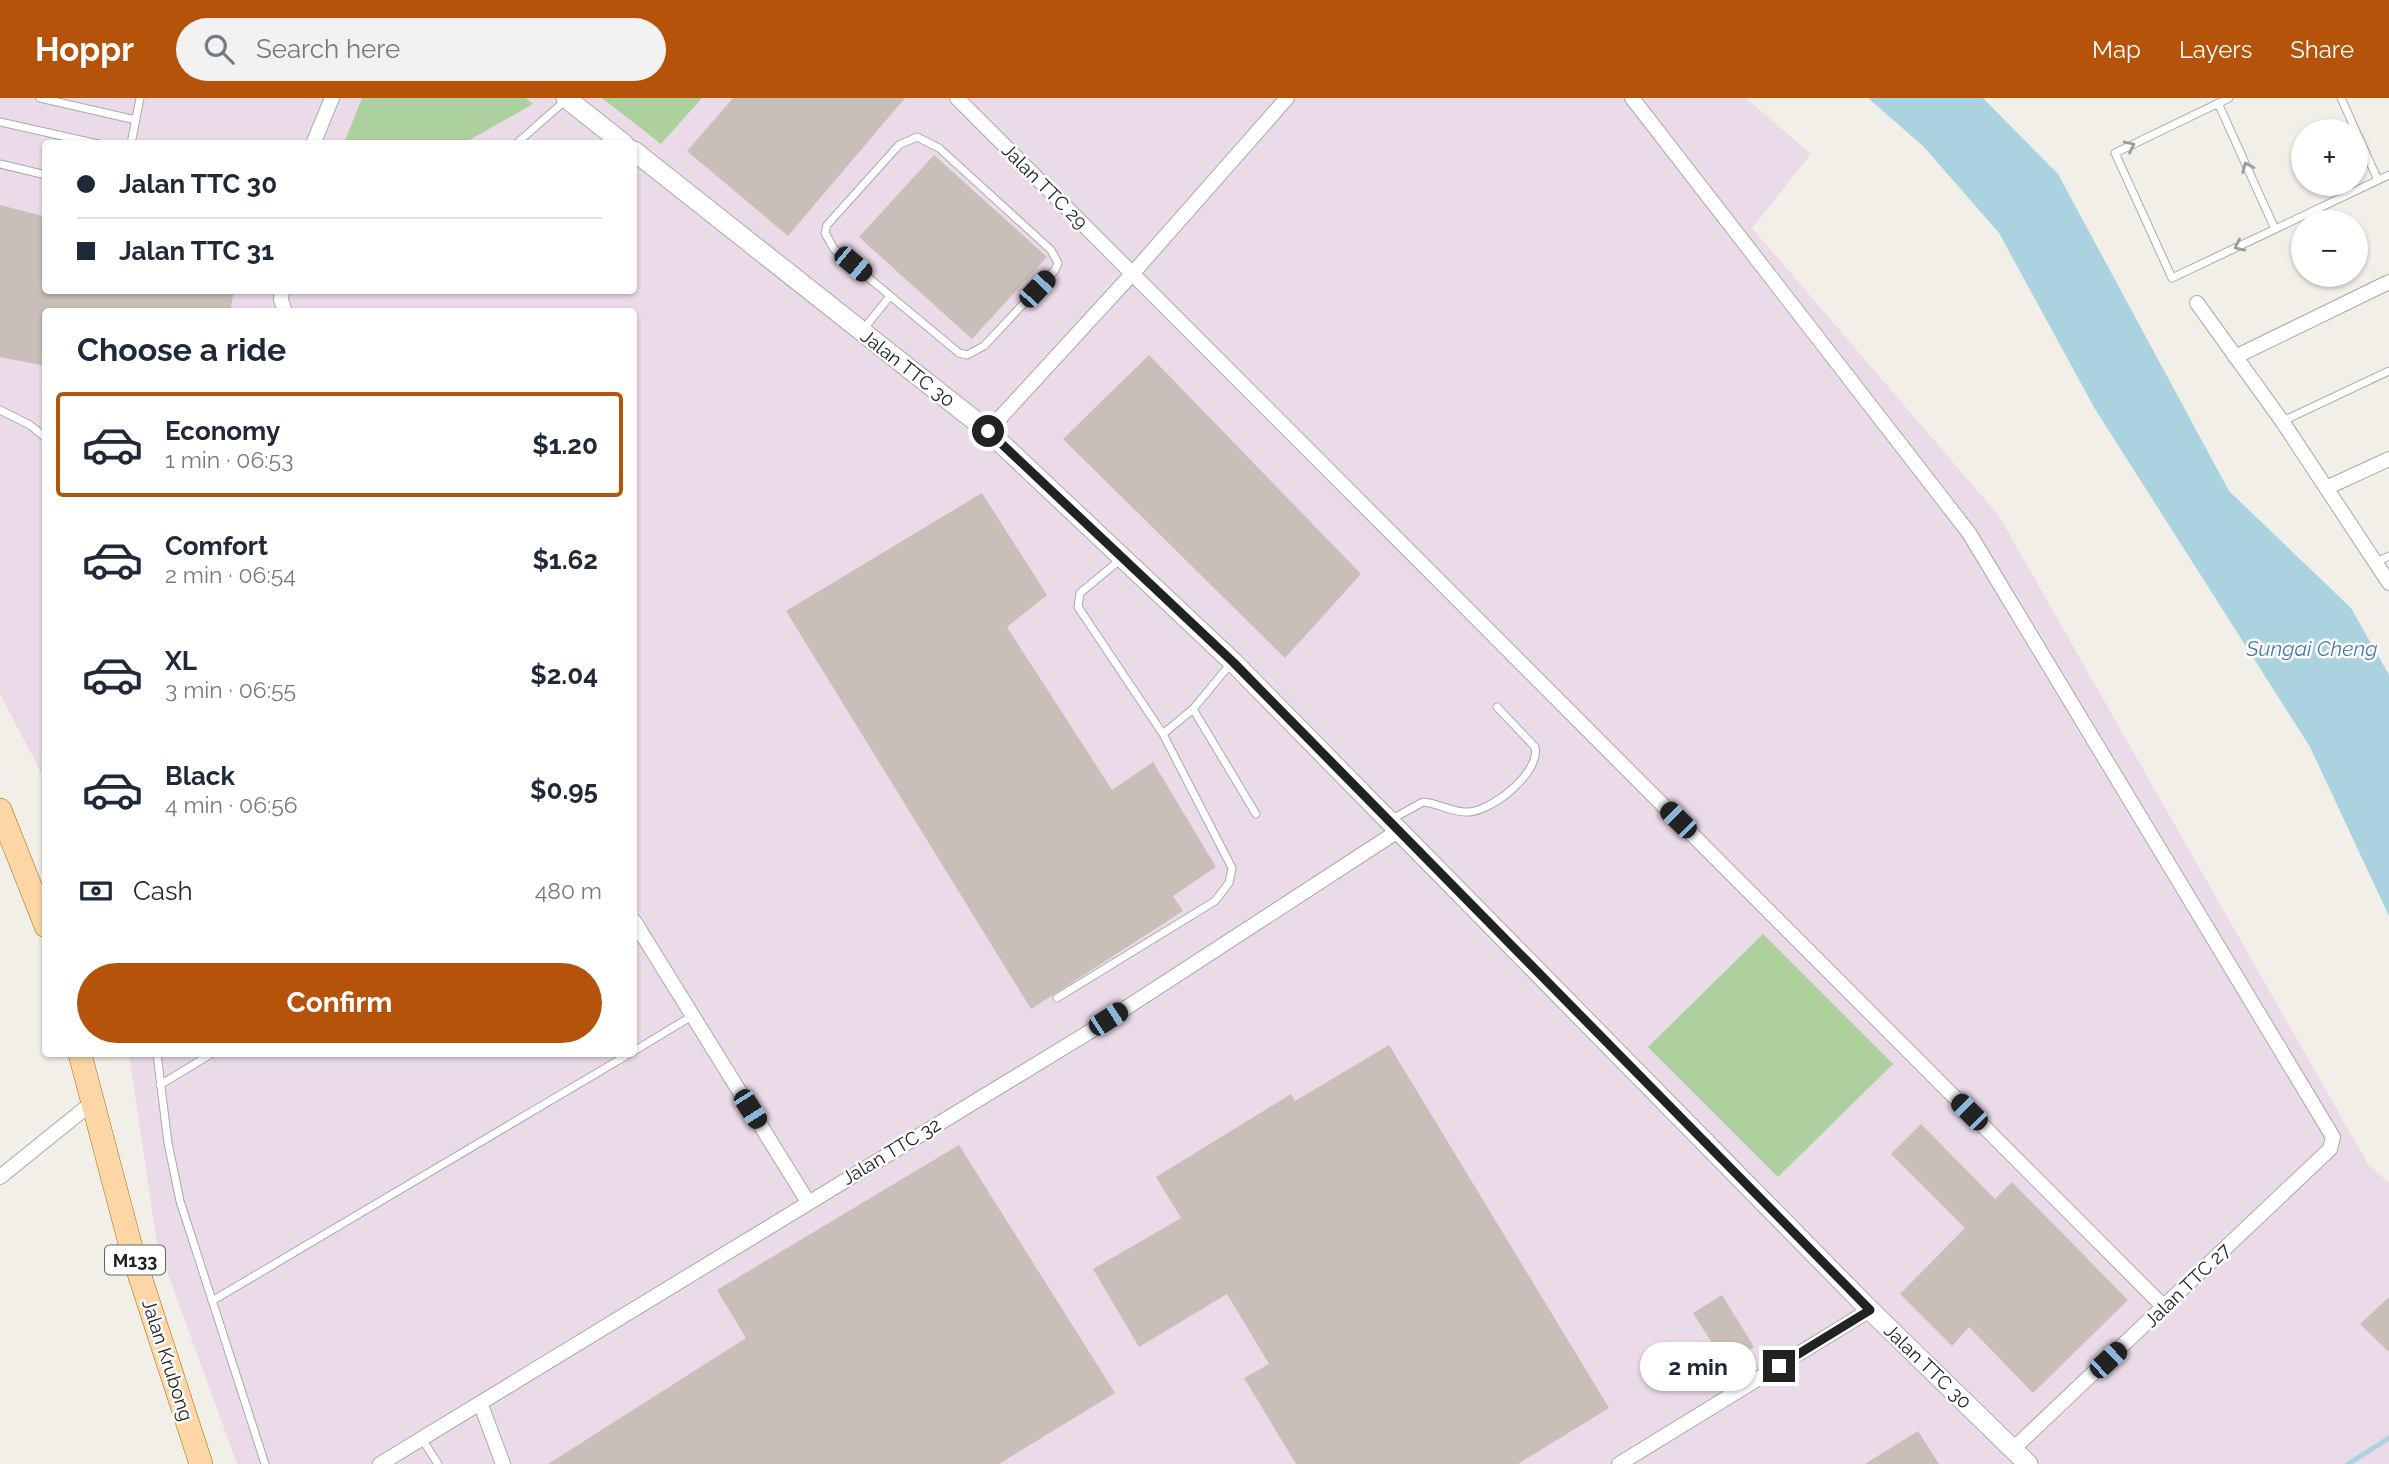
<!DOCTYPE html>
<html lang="en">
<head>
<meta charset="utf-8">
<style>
  :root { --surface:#fff; --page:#f2f2f3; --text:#1f2937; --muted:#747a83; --line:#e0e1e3; --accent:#b45309 }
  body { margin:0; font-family:Raleway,sans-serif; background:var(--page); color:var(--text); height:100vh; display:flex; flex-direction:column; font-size:26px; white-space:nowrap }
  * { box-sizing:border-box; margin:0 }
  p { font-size:23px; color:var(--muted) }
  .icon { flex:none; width:38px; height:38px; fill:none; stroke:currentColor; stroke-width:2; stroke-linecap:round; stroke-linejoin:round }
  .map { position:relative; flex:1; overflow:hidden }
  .panel { position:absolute; left:42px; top:210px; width:595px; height:749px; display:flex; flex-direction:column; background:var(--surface); border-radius:7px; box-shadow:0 2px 5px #0004 }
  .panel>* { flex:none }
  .guide { position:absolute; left:42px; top:42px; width:595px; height:154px; border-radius:7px; box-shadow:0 2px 5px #0004; display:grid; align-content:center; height:154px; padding:0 35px; background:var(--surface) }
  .buttons { position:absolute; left:2291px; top:21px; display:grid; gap:14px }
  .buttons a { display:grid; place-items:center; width:77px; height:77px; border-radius:50%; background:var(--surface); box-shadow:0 2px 5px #0004; font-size:35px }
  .end { position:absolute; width:32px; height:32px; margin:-16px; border:9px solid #222; background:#fff; box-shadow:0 0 0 4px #fff }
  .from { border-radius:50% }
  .bubble { position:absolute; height:49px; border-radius:24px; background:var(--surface); box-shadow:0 2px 5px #0004; font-size:23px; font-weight:700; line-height:49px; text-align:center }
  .car { position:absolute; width:21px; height:42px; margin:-21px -10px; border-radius:9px; box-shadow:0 0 5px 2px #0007; background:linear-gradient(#222 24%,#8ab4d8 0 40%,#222 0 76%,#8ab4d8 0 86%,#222 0) }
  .guide b { display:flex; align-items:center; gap:24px; height:66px; font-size:26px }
  .guide b+b { border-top:2px solid var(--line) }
  .guide i { width:18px; height:18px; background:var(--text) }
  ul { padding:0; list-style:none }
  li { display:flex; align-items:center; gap:21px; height:105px; margin:0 14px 10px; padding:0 21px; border:4px solid transparent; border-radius:7px }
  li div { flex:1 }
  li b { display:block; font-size:26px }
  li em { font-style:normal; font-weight:700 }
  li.active { border-color:var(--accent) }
  li>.icon { width:63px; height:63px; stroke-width:1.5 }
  h2 { padding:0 35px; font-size:32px; line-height:84px }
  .pay { display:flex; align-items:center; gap:18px; height:77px; padding:0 35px; font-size:26px }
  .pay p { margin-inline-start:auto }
  .primary-button { display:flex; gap:14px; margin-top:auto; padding:14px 35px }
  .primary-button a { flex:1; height:80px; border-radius:42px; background:var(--accent); color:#fff; font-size:28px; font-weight:700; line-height:80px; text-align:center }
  header { display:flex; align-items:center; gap:42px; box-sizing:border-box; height:98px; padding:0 35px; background:var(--accent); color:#fff }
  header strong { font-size:33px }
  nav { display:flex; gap:38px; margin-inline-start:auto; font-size:24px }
  .search { width:490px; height:63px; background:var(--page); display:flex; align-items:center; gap:18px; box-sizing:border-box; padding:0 24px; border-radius:38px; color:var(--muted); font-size:26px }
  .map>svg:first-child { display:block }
  .industrial { fill:#ebdbe8; fill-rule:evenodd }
  .forest { fill:#add19e }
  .water { fill:#aad3df }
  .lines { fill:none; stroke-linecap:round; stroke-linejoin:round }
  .stream { stroke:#aad3df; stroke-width:5 }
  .building { fill:#c7bfb8 }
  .service-casing { stroke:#a9a9a9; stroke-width:9 }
  .minor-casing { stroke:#a9a9a9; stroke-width:16 }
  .tertiary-casing { stroke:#a9a9a9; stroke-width:21 }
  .primary-casing { stroke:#a06b00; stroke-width:24 }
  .service { stroke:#fff; stroke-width:7 }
  .minor { stroke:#fff; stroke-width:14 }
  .tertiary { stroke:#fff; stroke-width:19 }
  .primary { stroke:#fcd6a4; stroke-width:23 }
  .oneway { stroke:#9c9c9c }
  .route { stroke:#222; stroke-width:9 }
  .labels { text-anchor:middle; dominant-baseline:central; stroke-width:5; stroke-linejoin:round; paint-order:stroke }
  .shield { fill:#fff; stroke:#646464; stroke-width:2 }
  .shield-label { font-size:18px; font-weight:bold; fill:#222 }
  .street-label { font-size:19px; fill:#222; stroke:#fff }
  .water-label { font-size:21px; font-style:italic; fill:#4a7aab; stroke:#fff }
</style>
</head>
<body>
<header>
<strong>Hoppr</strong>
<div class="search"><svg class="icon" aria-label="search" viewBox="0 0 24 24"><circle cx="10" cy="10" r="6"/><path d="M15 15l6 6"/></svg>Search here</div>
<nav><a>Map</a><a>Layers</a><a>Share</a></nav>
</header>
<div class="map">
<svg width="2389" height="1366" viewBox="0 0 2389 1366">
  <rect width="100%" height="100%" fill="#f2efe9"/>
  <path class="industrial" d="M0 0H1746L1811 56 1752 130 1999 418 2368 1066 2389 1085V1366H237L157 1146 129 956H634V214H46L45 682 0 596ZM46 46H634V192H46Z"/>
  <path class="forest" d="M362 0H526L533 6 464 45H344Z
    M602 0H702L661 46Z
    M1763 836 1893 966 1778 1079 1648 949Z"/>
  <path class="water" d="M1868 0H1983L2058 76 2229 393 2351 510 2389 577V818L2310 649 2095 311 1999 135 1924 49Z"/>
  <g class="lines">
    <path class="stream" d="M2348 1366 2389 1340"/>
  </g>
  <path class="building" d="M733 0H905L788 138 687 53Z
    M934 57 1047 159 972 241 859 139Z
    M0 107 46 119V192H234L230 214H46V268L0 259Z
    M1149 257 1361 476 1285 560 1063 341Z
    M982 395 1047 497 1007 529 1112 692 1153 664 1216 769 1173 798 1183 813 1031 911 786 513Z
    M1389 947 1609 1310 1518 1366H1296L1244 1280 1269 1266 1227 1196 1139 1249 1093 1171 1181 1120 1156 1079 1291 996 1295 1003Z
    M1921 1026 1995 1101 2012 1084 2128 1202 2033 1295 1969 1229 1952 1248 1900 1196 1965 1130 1891 1056Z
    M959 1047 1115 1295 999 1366H548L746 1240 717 1192Z
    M1722 1197 1754 1249 1726 1267 1693 1215Z
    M2389 1199V1254L2360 1226Z
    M1918 1333 1939 1366H1865Z"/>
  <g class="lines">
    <defs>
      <path id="service" d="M40 0 136 22
        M2229 0 2115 55 2172 180 2389 77
        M2341 0 2378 82
        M2218 5 2275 131
        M0 24 98 46
        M917 39 939 50 1051 152 1058 165 1055 172 984 248 967 257 959 255 834 151 825 135 827 127 899 47Z
        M131 46 140 0
        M516 46 567 1
        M0 66 46 77
        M862 233 890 198
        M0 312 30 327 46 340
        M2283 323 2389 273
        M1120 462 1080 495 1078 509 1163 636 1193 611 1232 564
        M2375 465 2389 458
        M1193 611 1256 716
        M1392 721 1423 704C1438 705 1451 714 1465 714 1489 716 1541 675 1535 649L1497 609
        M1057 900 1215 803 1229 785 1232 770 1163 636
        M634 953 692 918
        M157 956 168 1045 180 1103 265 1366
        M160 987 211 956
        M212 1203 629 956
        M422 1341 438 1366"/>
      <path id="minor" d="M957 0 2164 1209
        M1632 0 1969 435 2333 1039 2330 1051 2013 1351
        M313 46 332 0
        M282 192 281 202 285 214
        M2197 205 2282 323 2389 485
        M2235 259 2389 184
        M988 333 1133 175 1287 0
        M2326 390 2389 361
        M634 823 808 1104
        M0 1079 93 1004
        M481 1307 503 1366
        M380 1366 1086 936 1398 733
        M1619 1366 1870 1212"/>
      <path id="tertiary" d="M566 0 624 46
        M634 53 988 333 1233 564 1870 1212 2028 1366"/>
      <path id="primary" d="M0 712 46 828
        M80 956 133 1157 201 1366"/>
    </defs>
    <use href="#service" class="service-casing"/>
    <use href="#minor" class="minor-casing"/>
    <use href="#tertiary" class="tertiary-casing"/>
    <use href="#primary" class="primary-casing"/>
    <use href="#service" class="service"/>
    <use href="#minor" class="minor"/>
    <use href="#tertiary" class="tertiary"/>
    <use href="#primary" class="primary"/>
  </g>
  <defs><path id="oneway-chevron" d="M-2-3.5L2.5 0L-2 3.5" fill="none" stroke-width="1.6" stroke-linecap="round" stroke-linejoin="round" transform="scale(1.75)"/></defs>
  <g class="oneway">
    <use href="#oneway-chevron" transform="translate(2130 48) rotate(-26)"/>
    <use href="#oneway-chevron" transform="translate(2247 69) rotate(-114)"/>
    <use href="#oneway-chevron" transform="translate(2239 148) rotate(155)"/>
  </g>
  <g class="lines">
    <path class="route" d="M988 333 1233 564 1870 1212 1779 1268"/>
  </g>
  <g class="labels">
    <rect class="shield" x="105" y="1147.5" width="60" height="29" rx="5"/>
    <g class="shield-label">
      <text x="135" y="1162">M133</text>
    </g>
    <g class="street-label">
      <text transform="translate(1045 88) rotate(45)">Jalan TTC 29</text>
      <text transform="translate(908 270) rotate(38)">Jalan TTC 30</text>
      <text transform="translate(891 1053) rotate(-31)">Jalan TTC 32</text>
      <text transform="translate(2187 1187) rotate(-44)">Jalan TTC 27</text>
      <text transform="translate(168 1262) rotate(72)">Jalan Krubong</text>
      <text transform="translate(1928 1268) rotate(44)">Jalan TTC 30</text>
    </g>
    <g class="water-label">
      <text x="2312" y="550">Sungai Cheng</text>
    </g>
  </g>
</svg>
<div class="buttons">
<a>+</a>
<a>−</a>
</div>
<i class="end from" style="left:988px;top:333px"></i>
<i class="end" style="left:1779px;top:1268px"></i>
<div class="bubble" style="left:1640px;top:1244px;width:116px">2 min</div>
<i class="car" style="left:853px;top:166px;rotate:130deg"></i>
<i class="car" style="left:1037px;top:191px;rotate:43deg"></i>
<i class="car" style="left:1678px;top:722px;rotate:315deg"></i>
<i class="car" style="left:1108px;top:921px;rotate:57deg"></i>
<i class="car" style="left:750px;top:1011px;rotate:148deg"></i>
<i class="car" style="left:1969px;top:1014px;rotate:315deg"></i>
<i class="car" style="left:2108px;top:1262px;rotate:47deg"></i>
<div class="guide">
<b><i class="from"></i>Jalan TTC 30</b>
<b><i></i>Jalan TTC 31</b>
</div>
<section class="panel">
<h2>Choose a ride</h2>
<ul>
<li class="active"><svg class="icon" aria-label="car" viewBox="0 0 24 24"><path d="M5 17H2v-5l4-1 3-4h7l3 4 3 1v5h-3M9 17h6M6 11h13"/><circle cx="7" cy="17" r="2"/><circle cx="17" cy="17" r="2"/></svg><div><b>Economy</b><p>1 min · 06:53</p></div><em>$1.20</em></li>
<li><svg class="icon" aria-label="car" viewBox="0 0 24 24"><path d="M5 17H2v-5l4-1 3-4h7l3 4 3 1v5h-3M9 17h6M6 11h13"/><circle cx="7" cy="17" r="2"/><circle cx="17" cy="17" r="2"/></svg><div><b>Comfort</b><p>2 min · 06:54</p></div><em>$1.62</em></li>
<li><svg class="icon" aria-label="car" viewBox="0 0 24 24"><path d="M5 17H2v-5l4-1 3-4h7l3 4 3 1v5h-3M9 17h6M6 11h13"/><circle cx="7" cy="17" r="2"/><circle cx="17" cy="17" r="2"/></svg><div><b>XL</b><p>3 min · 06:55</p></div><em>$2.04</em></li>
<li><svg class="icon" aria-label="car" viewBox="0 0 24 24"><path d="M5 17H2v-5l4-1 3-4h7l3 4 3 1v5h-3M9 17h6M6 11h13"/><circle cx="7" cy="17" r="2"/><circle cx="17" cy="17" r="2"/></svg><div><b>Black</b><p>4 min · 06:56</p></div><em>$0.95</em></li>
</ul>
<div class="pay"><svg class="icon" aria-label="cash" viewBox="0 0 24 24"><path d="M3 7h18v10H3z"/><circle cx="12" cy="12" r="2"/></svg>Cash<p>480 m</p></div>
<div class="primary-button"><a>Confirm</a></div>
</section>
</div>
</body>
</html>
